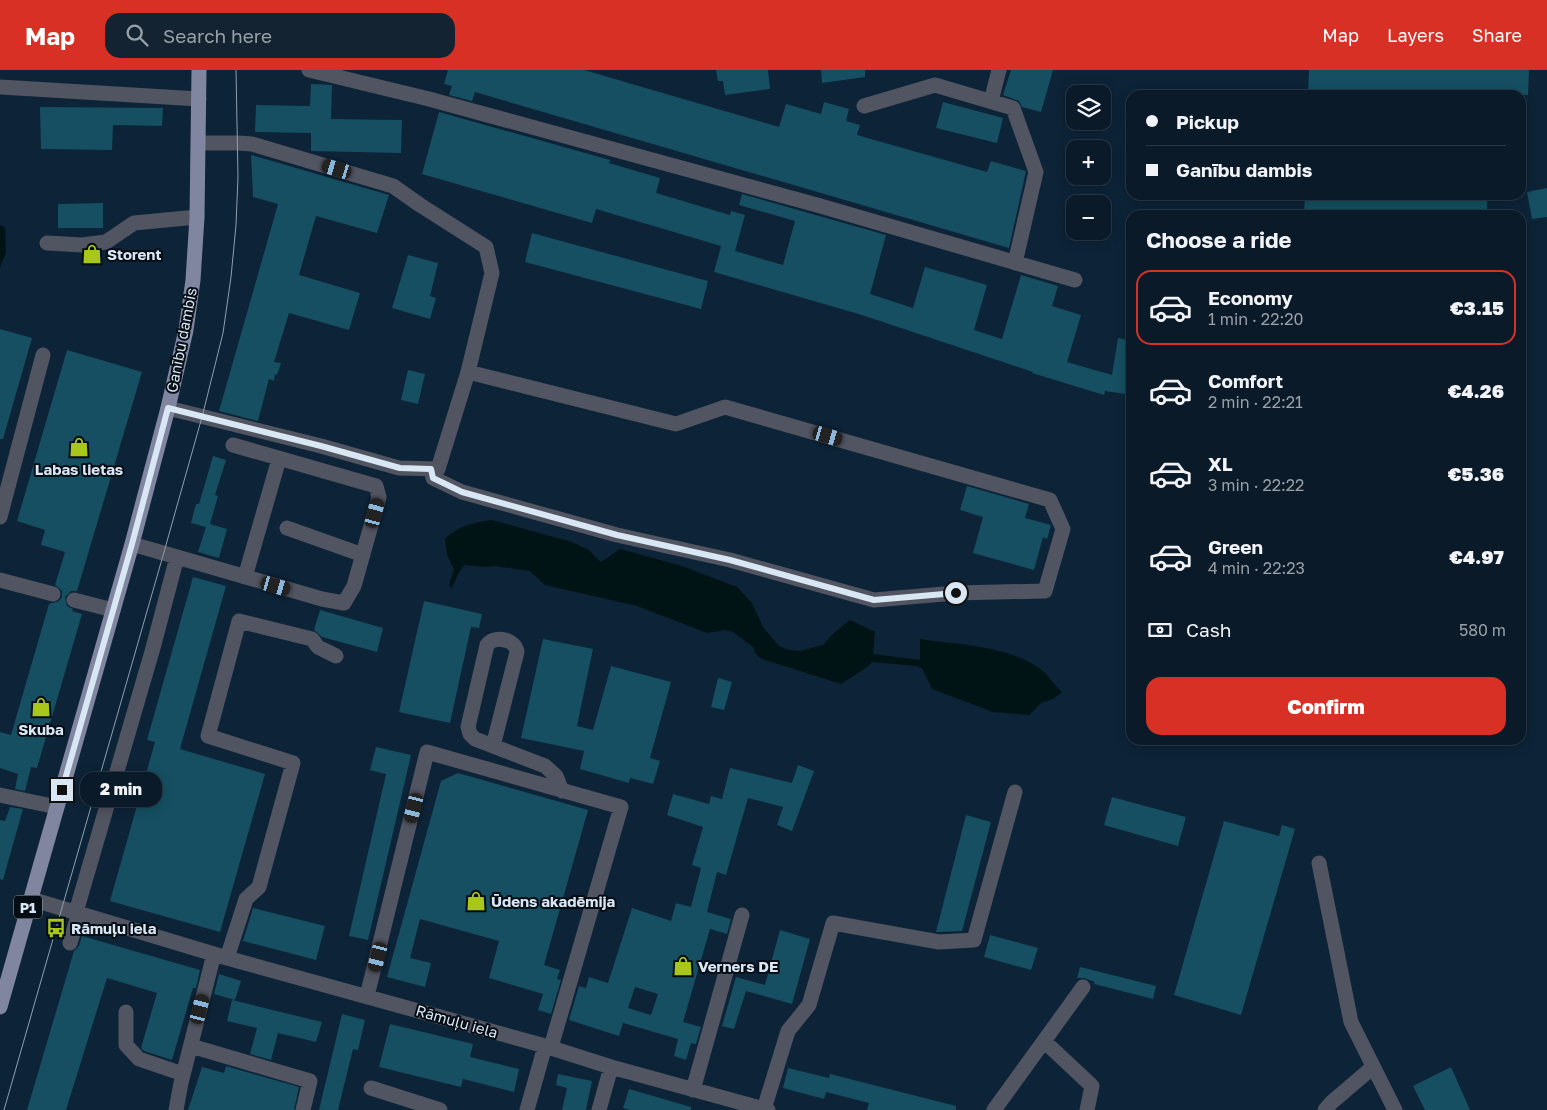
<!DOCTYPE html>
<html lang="en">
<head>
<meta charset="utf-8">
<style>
  :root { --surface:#0a1a29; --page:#132331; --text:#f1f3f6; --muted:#99a1a8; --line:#2a3846; --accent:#d93025 }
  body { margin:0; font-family:"Golos Text",sans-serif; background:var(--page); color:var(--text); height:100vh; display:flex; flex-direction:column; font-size:19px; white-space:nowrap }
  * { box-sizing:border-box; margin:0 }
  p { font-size:16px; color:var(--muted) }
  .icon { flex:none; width:28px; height:28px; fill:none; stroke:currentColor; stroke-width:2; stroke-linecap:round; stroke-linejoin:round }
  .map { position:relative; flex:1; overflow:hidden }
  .panel { position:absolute; left:1126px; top:140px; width:400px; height:535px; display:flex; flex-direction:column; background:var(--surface); border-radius:15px; box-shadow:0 2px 12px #0003,0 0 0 1px var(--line) }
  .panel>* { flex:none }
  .banner { position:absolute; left:1126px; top:20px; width:400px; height:110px; border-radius:15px; box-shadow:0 2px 12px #0003,0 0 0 1px var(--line); display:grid; align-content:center; height:110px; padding:0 20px; background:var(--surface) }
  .buttons { position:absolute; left:1066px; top:15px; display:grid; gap:10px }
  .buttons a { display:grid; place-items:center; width:45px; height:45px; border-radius:10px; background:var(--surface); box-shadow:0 2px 12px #0003,0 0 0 1px var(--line); font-size:25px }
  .end { position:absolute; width:22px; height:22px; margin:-11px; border:6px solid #d9e6f4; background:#111; box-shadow:0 0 0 2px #111 }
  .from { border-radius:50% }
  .bubble { position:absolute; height:35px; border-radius:15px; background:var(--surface); box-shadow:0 2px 12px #0003,0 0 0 1px var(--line); font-size:16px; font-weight:800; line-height:35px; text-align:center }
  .car { position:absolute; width:15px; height:30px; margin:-15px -8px; border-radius:6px; box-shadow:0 0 4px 1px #0007; background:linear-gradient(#222 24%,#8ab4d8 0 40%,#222 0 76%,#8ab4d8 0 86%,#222 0) }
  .banner b { display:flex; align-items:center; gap:18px; height:48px; font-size:19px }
  .banner b+b { border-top:1px solid var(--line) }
  .banner i { width:12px; height:12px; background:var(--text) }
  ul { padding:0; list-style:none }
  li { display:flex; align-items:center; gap:15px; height:75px; margin:0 10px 8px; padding:0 10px; border:2px solid transparent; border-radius:15px }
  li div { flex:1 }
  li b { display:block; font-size:19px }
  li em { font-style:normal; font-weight:800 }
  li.selected { border-color:var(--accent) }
  li>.icon { width:45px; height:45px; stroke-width:1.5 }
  h2 { padding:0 20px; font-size:22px; line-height:60px }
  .pay { display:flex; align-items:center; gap:12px; height:55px; padding:0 20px; font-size:19px }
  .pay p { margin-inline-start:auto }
  .primary-button { display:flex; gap:10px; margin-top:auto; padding:10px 20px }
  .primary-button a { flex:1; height:58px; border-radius:15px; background:var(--accent); color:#fff; font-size:20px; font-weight:800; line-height:58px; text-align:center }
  header { display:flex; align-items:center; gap:30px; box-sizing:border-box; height:70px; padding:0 25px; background:var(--accent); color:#fff }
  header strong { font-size:24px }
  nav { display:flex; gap:28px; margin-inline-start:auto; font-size:18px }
  .search { width:350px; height:45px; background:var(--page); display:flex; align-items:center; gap:12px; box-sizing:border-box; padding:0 18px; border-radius:15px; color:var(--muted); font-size:19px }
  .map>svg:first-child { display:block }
  .water { fill:#001415 }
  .building { fill:#154f61; fill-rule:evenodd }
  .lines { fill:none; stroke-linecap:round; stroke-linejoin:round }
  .minor { stroke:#515461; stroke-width:15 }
  .major { stroke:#8086a0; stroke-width:15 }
  .tram { stroke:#8f9faf; stroke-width:1 }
  .route { stroke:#d9e6f4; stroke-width:6 }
  .labels { text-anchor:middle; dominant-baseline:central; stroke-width:4; stroke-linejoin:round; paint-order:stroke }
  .shield { fill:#040c14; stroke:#99a5b1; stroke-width:1 }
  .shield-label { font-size:14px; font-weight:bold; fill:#d9e6f4 }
  .poi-label { font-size:15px; font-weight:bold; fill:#d9e6f4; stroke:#040c14; text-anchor:start }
  .street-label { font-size:15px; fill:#d9e6f4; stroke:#040c14 }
</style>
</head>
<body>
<header>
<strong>Map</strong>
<div class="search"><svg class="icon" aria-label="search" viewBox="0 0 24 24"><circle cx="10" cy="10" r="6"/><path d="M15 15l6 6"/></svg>Search here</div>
<nav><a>Map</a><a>Layers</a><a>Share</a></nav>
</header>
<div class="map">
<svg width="1547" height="1040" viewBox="0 0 1547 1040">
  <rect width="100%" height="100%" fill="#0d2337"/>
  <path class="water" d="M0 155 5 157 6 183 0 197Z
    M492 450 572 472 589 480 601 492 620 479 682 496 737 517 752 533 763 557 779 576 789 580 800 581 823 575 834 563 850 550 875 562 873 584 920 590V569C959 575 1005 575 1039 598 1048 604 1054 615 1062 622L1053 629 1041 633 1029 645 993 642 932 619 922 598 916 596 872 592 867 597 841 614 762 589 756 584 753 577 733 562 725 560 707 563 637 536 545 515 530 501 495 496 485 497 464 495 458 504 452 518 449 515 454 499 447 485 445 469C460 455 472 453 492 450Z"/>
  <path class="building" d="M448 0H584L779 57 786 34 821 44 824 32 849 39 846 51 860 55 857 65 987 102 991 91 1026 101 1009 178 475 22 472 31 449 25 452 16 444 14Z
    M716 0H768L770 19 725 25 723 11H718Z
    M821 0H865V7L822 13Z
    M1011 0H1053L1041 42 1022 37 1019 31 1003 25Z
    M1309 0H1529L1528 25H1308Z
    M311 14 332 15 331 49 402 50 401 83 311 81V63L255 62 256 35 310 36Z
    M943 32 1003 48 997 73 936 58Z
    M40 37 163 38 162 56 113 55 112 80 41 79Z
    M439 42 610 90 609 93 660 108 656 123 730 145 731 141 745 145 735 181 783 195 795 151 739 135 742 124 886 165 870 224 913 238 925 197 987 215 974 260 1002 269 1021 205 1058 216 1052 236 1081 245 1067 292 1112 305 1118 268 1131 271V325L1105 321 1104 325 1032 303 1033 302 862 245 714 202 721 176 596 139 592 153 422 104Z
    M251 85 389 125 377 163 316 146 299 205 360 223 349 260 289 243 274 292 281 293 277 305 275 304 274 311 269 309 258 351 219 341 278 134 253 127Z
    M1547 118V147L1532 149 1527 122Z
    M1305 125H1487V145H1304Z
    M103 133V158H58V134Z
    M532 163 708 211 701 239 525 192Z
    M408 185 438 193 430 226 436 228 430 249 392 238Z
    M0 259 32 268 3 369H0Z
    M67 280 142 302 77 521H71L65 527 67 536 73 539 72 541 82 544 37 698 31 697 25 721 15 719 18 704 0 698V662L11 665 49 534 59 531 62 527V521L55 515 65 482 41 475 45 460 17 451Z
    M408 300 425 304 418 334 401 330Z
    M213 386 226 390 215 425 218 426 210 454 227 459 219 488 198 482 206 457 191 453 196 434H199Z
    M967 416 1029 434 1025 448 1051 455 1047 469 1043 467 1034 500 973 483 983 447 960 440Z
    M193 507 226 516 180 679 265 704 220 862 110 831 155 672 147 670Z
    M424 531 482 544 479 558 471 557 450 653 399 642Z
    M320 540 383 558 377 582 322 567 314 560Z
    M543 569 593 579 577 656 593 660 611 596 671 612 650 688 660 691 653 714 630 708 629 713 580 699 584 681 521 668Z
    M718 608 732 612 724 640 711 637Z
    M376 677 411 685 368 870 349 866 386 704 370 700Z
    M798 695 814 701 792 761 777 755 783 737 748 728 726 805 717 802 707 842 731 849 727 864 710 859 683 952 701 957 696 974 691 973 686 990 674 986 678 969 623 953 619 966 569 950 579 916 586 918 589 907 608 913 632 838 671 851 676 833 691 837 701 798 692 795 703 757 667 745 673 724 709 734 711 726 722 729 730 698 792 713ZM635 917 658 924 651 945 628 938Z
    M458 703 588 740 544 895 560 900 557 909 561 910 551 944 538 940 543 924 489 908 499 871 420 849 410 888 431 893 425 917 387 907 441 711Z
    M1112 727 1186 747 1178 776 1104 755Z
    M10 737 23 739 3 810 0 809V750L5 751Z
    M966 745 991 752 962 861 936 862Z
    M1224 751 1279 766 1282 755 1295 759 1241 945 1174 925Z
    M253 838 325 856 316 890 243 871Z
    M780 860 810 869 792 934 746 921 734 959 722 956 736 907 765 915Z
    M990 865 1038 878 1031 900 984 887Z
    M82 866 200 900 196 918H193L172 990 144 981 141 978 157 923 107 908 66 1040H27L74 881 79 876Z
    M1080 897 1156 916 1153 929 1094 914 1095 912 1084 908H1077Z
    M219 904 241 911 235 930 214 924Z
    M232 930 322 952 316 972 278 963 271 990 250 984 257 958 227 951Z
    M342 944 365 950 358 980 353 979 338 1040H319Z
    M390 954 473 974 470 987 519 999 514 1022 463 1009 461 1017 379 997Z
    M226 996 299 1017 294 1040H188L202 997 224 1003Z
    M1451 997 1470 1040H1425L1413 1016Z
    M788 998 829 1008 830 1004 956 1036V1040H867L869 1033 826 1022 824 1029 783 1018Z
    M558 1004 592 1011 586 1040H562L567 1018 556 1015Z
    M629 1019 691 1037V1040H630L623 1038Z"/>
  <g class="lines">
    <path class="minor" d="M309 0 429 29 817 135 1075 210
      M0 17 199 29
      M991 31 999 0
      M864 36 935 15 1013 38 1036 102 1015 193
      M47 173 82 175 106 172 134 153 197 147
      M168 338 321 376 399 398 438 399 468 302 492 203 486 177 420 135 393 116 252 74 238 73H199
      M431 399 433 408 462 422 617 465 730 490 874 530 956 523 1045 521 1063 459 1050 430 725 337 676 354 468 302
      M0 447 43 285
      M287 458 363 485
      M132 474 322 529 344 533 354 516 379 427 376 416 233 375
      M245 507 279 389
      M0 510 53 524
      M74 530 113 540
      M493 676 517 582C516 569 494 565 487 575L468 657 470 664 475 669 545 696 556 706 562 721
      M0 725 57 737
      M1319 793 1351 952 1395 1040
      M31 829 227 888 545 976 611 997 768 1040
      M76 842 153 578 177 487
      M70 873 79 843
      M227 888 246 829 259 817 293 693 208 666 239 551 312 569 318 577 336 586
      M367 926 427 682 621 737 551 977
      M126 942V975L139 989 183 1004
      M1044 971 1092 1016 1087 1040
      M191 976 310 1011 303 1040
      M371 1018 440 1040
      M693 1020 742 845
      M764 1039 788 961 809 935 833 853 939 872 974 870 1015 722
      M176 1040 181 1013 214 884
      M527 1040 545 976
      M599 1040 611 997
      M994 1040 1083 917
      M1325 1040 1332 1032 1373 997"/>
    <path class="major" d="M0 937 132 474 168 338 186 260 193 210 197 147 199 0"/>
    <path class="tram" d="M4 1040 164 482 202 347 223 263 231 207 236 155 238 107 236 0"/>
  </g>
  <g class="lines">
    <path class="route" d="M62 720 132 474 168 338 321 376 400 398 431 399 433 408 462 422 617 465 730 490 874 530 956 523"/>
  </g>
  <defs>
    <symbol id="shop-bare" viewBox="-9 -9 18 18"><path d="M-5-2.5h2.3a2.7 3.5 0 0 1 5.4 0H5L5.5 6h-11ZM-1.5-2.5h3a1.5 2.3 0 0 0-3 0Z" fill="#a9c71b" stroke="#040c14" stroke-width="2.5" paint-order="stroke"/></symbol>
    <symbol id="bus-bare" viewBox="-9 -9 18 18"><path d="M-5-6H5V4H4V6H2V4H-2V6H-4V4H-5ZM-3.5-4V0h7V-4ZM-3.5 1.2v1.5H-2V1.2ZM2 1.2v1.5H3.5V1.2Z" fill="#a9c71b" stroke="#040c14" stroke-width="2.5" paint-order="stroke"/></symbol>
  </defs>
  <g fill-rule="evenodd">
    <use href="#shop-bare" x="78" y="170" width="28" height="28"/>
    <use href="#shop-bare" x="65" y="363" width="28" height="28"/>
    <use href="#shop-bare" x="27" y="623" width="28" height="28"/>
    <use href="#shop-bare" x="462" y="817" width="28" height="28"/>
    <use href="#bus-bare" x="42" y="844" width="28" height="28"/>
    <use href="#shop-bare" x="669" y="882" width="28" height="28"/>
  </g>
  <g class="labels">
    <rect class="shield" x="14" y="825.5" width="28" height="23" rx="4"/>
    <g class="shield-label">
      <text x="28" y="837">P1</text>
    </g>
    <g class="poi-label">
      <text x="107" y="184">Storent</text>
      <text x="79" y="399" text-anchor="middle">Labas lietas</text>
      <text x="41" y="659" text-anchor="middle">Skuba</text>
      <text x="491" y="831">Ūdens akadēmija</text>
      <text x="71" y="858">Rāmuļu iela</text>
      <text x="698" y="896">Verners DE</text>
    </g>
    <g class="street-label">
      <text transform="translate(181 270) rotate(-79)">Ganību dambis</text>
      <text transform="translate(457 951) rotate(16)">Rāmuļu iela</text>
    </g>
  </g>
</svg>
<div class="buttons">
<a><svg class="icon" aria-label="layers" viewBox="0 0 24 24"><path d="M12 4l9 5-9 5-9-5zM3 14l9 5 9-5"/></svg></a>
<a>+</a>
<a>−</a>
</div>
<i class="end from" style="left:956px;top:523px"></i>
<i class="end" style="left:62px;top:720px"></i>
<div class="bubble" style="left:80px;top:702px;width:82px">2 min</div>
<i class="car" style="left:337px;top:99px;rotate:287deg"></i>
<i class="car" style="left:828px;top:366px;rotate:106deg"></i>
<i class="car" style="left:375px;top:443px;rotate:15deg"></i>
<i class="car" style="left:276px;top:516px;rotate:106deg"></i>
<i class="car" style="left:414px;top:738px;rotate:194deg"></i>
<i class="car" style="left:378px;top:887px;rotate:194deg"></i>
<i class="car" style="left:200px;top:939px;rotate:14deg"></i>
<div class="banner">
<b><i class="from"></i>Pickup</b>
<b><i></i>Ganību dambis</b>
</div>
<section class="panel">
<h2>Choose a ride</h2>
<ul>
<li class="selected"><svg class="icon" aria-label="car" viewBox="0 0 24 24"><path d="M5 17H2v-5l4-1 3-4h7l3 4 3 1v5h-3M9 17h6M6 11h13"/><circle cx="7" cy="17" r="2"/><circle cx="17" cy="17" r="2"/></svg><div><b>Economy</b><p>1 min · 22:20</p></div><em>€3.15</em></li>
<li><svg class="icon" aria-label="car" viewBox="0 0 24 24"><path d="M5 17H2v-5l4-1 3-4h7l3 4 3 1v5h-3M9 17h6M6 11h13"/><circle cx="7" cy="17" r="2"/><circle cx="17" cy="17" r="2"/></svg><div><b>Comfort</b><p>2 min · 22:21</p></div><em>€4.26</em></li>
<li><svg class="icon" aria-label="car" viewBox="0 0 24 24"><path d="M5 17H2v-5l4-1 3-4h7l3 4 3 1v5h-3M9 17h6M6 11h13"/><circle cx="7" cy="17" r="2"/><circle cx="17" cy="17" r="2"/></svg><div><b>XL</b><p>3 min · 22:22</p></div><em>€5.36</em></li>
<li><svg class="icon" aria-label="car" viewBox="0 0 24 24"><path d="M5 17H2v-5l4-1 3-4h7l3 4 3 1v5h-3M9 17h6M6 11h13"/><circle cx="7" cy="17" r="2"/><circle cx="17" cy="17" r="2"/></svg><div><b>Green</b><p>4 min · 22:23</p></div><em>€4.97</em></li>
</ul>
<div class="pay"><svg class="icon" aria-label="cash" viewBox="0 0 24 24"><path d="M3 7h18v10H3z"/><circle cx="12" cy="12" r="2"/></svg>Cash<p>580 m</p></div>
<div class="primary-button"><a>Confirm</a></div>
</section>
</div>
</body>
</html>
